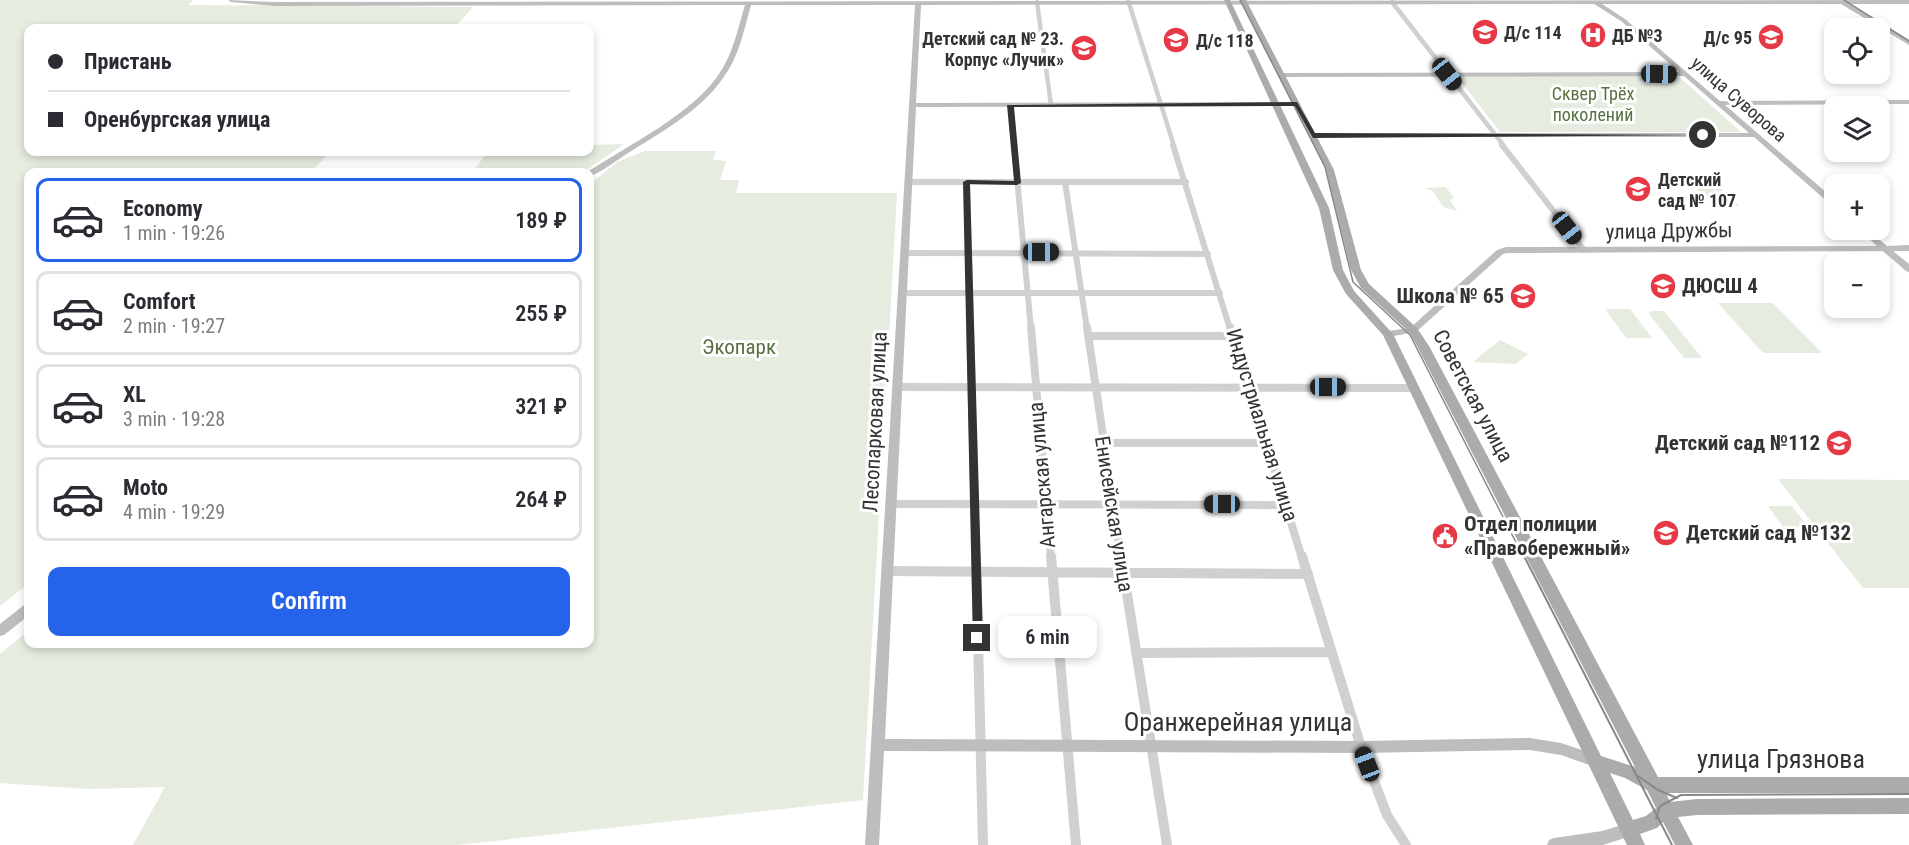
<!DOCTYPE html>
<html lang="en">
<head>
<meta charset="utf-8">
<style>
  :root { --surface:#fff; --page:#f2f2f3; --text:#2b2b33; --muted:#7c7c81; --line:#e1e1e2; --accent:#2563eb }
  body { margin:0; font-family:"Roboto Condensed",sans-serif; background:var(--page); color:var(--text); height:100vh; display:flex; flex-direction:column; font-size:22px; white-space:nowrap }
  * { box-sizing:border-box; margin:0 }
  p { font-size:20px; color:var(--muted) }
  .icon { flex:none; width:33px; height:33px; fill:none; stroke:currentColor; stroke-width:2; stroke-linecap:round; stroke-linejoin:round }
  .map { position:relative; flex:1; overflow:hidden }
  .side { position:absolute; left:24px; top:168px; width:570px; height:480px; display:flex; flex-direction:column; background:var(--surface); border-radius:12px; box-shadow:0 3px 9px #0003 }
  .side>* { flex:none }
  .top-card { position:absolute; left:24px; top:24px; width:570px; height:132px; border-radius:12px; box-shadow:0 3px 9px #0003; display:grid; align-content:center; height:132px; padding:0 24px; background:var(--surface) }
  .tools { position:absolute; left:1824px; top:18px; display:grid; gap:12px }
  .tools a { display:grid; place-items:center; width:66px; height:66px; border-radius:12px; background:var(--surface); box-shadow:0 3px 9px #0003; font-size:30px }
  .end { position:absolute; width:27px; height:27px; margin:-14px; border:8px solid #333; background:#fff; box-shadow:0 0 0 3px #fff }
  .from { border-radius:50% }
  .bubble { position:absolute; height:42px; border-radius:12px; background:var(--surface); box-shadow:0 3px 9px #0003; font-size:20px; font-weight:600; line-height:42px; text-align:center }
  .car { position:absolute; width:18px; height:36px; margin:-18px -9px; border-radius:8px; box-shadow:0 0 4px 2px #0007; background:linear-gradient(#222 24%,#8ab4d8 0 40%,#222 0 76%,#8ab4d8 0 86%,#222 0) }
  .top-card b { display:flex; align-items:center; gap:21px; height:57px; font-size:22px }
  .top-card b+b { border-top:2px solid var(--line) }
  .top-card i { width:15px; height:15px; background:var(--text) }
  ul { padding:10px 0 0; list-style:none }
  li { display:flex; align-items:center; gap:18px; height:84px; margin:0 12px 9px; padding:0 12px; border:3px solid var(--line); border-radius:12px }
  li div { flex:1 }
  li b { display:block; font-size:22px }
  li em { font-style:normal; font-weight:600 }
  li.current { border-color:var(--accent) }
  li>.icon { width:54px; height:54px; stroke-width:1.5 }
  .button { display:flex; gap:12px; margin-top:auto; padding:12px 24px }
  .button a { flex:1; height:69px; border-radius:12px; background:var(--accent); color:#fff; font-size:24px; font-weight:600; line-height:69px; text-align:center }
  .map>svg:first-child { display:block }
  .green { fill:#e6ecdf }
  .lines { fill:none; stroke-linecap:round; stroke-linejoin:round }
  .street-far3 { stroke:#d0d0d0; stroke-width:4.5 }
  .street-far2 { stroke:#d0d0d0; stroke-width:6 }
  .street-far1 { stroke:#d0d0d0; stroke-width:8 }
  .street { stroke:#d0d0d0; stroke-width:10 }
  .secondary { fill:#bdbdbd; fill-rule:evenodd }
  .primary { fill:#ababab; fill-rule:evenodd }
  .tram-far1 { stroke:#888; stroke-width:1.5 }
  .tram { stroke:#888; stroke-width:2 }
  .route { fill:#333 }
  .labels { text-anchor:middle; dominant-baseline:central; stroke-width:6; stroke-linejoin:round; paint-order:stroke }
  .far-poi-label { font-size:18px; font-weight:bold; fill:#333; stroke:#fff; text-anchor:start }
  .far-park-label { font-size:18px; fill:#56703f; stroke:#fff }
  .far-street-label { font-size:18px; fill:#333; stroke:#fff }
  .street-label { font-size:21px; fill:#333; stroke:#fff }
  .poi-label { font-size:21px; font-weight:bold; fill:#333; stroke:#fff; text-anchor:start }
  .park-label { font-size:21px; fill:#56703f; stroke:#fff }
  .near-street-label { font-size:26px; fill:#333; stroke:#fff }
</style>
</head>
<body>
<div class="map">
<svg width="1909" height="845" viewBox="0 0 1909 845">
  <rect width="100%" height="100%" fill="#fff"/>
  <path class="green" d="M0 0H193L188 5 473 7 454 28H28V152H330L311 172H28V584L0 606Z
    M1456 75H1677L1741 132H1500Z
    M624 144 584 172H472L488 152H590V145Z
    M645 151H716L713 160 726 161 720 180H739L736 193H897L863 800 457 845H133L165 787 87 789 0 783V654L28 631V644H590V184L617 162Z
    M1686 178H1710L1739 206H1714Z
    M1446 187 1454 198 1450 200 1457 211 1443 207 1433 191 1424 188Z
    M1718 303H1773L1822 353H1763Z
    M1605 309H1630L1652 338H1626Z
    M1650 311H1664L1702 358H1684L1649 314Z
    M1500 340 1528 354 1516 364 1473 362Z
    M1778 479 1909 480V588H1863Z
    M1768 506H1792L1808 527H1783Z"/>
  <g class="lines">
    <path class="street-far3" d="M1128 0 1174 146
      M1037 2 1051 105
      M1392 2 1504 146
      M1011 105 1015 146"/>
    <path class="street-far2" d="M1014 145 1031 329
      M1173 145 1230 329
      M1502 145 1584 250
      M909 182H1186
      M967 182 971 329
      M1065 182 1087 329
      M905 253 1208 254
      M902 293H1220"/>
    <path class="street-far1" d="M970 327 976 558
      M1031 327 1051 558
      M1087 327 1121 558
      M1230 327 1302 558
      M1088 336H1234
      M897 387 1413 388
      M1104 443H1266
      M890 504 1287 505"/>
    <path class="street" d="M976 556 983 845
      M1051 556 1076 845
      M1121 556 1167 845
      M1302 556 1361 747 1387 815 1406 845
      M887 571 1308 574
      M1136 653 1331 652"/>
    <path class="secondary" d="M228 0 274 2 1909 0V4H1849L1909 40V45L1841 4H1602L1625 19 1720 101 1909 100V104L1725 105 1834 199V205H1831L1754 137H1313L1309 135 1313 133H1749L1684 76 1281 77 1278 75 1281 73 1679 72 1621 21 1594 4 921 5 916 103 1297 102 1301 104 1297 106 916 107 885 739 1361 741 1530 738 1561 743 1600 756 1602 761 1600 766 1595 767 1561 755 1530 750 1361 753 884 751 879 845H865L915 5H751C744 30 739 57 723 78 700 112 659 133 625 155 614 162 602 172 590 176V172H587C626 147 695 112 719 74 733 54 738 28 745 5L274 6 231 2Z
      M1860 230H1868L1887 246 1909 245V251H1893L1909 264V272L1906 271 1883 251 1507 253 1503 254 1416 332 1388 337 1383 334 1388 331 1410 328 1497 250 1506 247 1877 246Z
      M28 604V616L4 635 0 636V624L24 605Z
      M1629 823 1634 825 1636 830 1634 835 1603 845H1547L1549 840 1554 838 1602 831Z"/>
    <path class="primary" d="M1224 0H1230L1329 208 1343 270 1354 291 1393 334 1601 756 1635 767 1417 346 1409 332 1361 288 1351 270 1326 170 1240 0H1246L1334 170 1361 270 1369 284 1417 328 1429 346 1658 777H1909V793H1666L1670 802 1697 799 1909 798V814L1697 815 1678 817 1693 845H1675L1663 822 1657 828 1640 834 1645 845H1627L1383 335 1346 294 1333 270 1319 208ZM1610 773 1625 778 1647 790 1656 808 1646 816 1633 820Z"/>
    <path class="tram-far1" d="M1240 0 1325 167 1353 282 1410 335 1524 558
      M1844 0 1909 41"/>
    <path class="tram" d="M1524 556 1672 845
      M1638 776 1658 790 1677 798
      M1656 819 1660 806 1681 795 1909 794"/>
  </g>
  <path class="route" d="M1297 102 1315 133 1707 135 1313 138 1295 106 1014 107 1021 183 1017 185 970 184 983 638 977 643 973 641 963 182 967 180 1014 181 1007 105Z"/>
  <defs>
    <symbol id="school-disc" viewBox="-11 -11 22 22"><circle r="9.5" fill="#e63946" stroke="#fff"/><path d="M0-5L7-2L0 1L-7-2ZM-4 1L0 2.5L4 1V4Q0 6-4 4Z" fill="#fff"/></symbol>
    <symbol id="hospital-disc" viewBox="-11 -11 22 22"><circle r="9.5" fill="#e63946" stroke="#fff"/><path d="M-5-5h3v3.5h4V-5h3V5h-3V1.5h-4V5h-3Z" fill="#fff"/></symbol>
    <symbol id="university-disc" viewBox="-11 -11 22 22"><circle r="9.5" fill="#e63946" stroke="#fff"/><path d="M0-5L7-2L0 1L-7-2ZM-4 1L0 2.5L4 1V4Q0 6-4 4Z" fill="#fff"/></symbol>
    <symbol id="civic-disc" viewBox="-11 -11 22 22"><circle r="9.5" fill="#e63946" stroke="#fff"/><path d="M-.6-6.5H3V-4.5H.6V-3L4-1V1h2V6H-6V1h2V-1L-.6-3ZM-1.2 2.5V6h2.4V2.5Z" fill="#fff"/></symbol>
  </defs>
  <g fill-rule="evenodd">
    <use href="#school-disc" x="1470" y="17" width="30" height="30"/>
    <use href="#hospital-disc" x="1578" y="20" width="30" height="30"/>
    <use href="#school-disc" x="1756" y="22" width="30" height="30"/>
    <use href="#school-disc" x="1161" y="25" width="30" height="30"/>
    <use href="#school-disc" x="1069" y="33" width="30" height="30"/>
    <use href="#school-disc" x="1623" y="174" width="30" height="30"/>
    <use href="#university-disc" x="1648" y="271" width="30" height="30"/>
    <use href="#school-disc" x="1508" y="281" width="30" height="30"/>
    <use href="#school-disc" x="1824" y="428" width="30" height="30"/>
    <use href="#school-disc" x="1651" y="518" width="30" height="30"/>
    <use href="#civic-disc" x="1430" y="521" width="30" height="30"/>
  </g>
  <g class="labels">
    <g class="far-poi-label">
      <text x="1504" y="32">Д/с 114</text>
      <text x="1612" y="35">ДБ №3</text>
      <text x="1752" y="37" text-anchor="end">Д/с 95</text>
      <text x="1064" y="38" text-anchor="end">Детский сад № 23.<tspan x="1064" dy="21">Корпус «Лучик»</tspan></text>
      <text x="1196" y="40">Д/с 118</text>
      <text x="1658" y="179">Детский<tspan x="1658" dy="21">сад № 107</tspan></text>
    </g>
    <g class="far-park-label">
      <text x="1593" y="93">Сквер Трёх<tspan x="1593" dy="21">поколений</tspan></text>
    </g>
    <g class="far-street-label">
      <text transform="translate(1739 99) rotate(41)">улица Суворова</text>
    </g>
    <g class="street-label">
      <text transform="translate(1669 231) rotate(-1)">улица Дружбы</text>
      <text transform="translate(1473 396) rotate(62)">Советская улица</text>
      <text transform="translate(875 422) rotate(-87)">Лесопарковая улица</text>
      <text transform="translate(1262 425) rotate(73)">Индустриальная улица</text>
      <text transform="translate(1042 475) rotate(-95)">Ангарская улица</text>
      <text transform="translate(1114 514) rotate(81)">Енисейская улица</text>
    </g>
    <g class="poi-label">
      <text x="1682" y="286">ДЮСШ 4</text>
      <text x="1504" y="296" text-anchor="end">Школа № 65</text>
      <text x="1820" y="443" text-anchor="end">Детский сад №112</text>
      <text x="1464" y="524">Отдел полиции<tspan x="1464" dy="24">«Правобережный»</tspan></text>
      <text x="1686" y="533">Детский сад №132</text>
    </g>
    <g class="park-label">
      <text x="739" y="347">Экопарк</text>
    </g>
    <g class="near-street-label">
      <text x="1238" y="722">Оранжерейная улица</text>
      <text x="1781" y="759">улица Грязнова</text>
    </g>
  </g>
</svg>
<div class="tools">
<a><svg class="icon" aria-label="locate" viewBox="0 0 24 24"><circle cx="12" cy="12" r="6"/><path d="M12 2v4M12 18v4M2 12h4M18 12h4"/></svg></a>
<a><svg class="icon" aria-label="layers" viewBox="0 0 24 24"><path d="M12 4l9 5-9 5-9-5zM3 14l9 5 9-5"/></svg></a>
<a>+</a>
<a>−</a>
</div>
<i class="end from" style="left:1703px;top:135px"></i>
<i class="end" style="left:977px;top:638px"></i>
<div class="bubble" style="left:998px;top:616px;width:99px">6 min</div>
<i class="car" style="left:1447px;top:74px;rotate:142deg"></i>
<i class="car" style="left:1659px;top:74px;rotate:91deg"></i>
<i class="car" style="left:1567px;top:228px;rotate:142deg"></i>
<i class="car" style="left:1041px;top:252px;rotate:90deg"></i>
<i class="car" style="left:1328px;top:387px;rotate:90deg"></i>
<i class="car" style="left:1222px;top:504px;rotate:270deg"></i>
<i class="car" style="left:1367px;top:764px;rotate:339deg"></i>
<div class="top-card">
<b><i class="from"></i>Пристань</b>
<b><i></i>Оренбургская улица</b>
</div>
<section class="side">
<ul>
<li class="current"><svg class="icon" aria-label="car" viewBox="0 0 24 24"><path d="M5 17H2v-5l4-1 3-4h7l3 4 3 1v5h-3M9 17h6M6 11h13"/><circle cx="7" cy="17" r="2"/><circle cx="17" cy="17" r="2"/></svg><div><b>Economy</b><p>1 min · 19:26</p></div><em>189 ₽</em></li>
<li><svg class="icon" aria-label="car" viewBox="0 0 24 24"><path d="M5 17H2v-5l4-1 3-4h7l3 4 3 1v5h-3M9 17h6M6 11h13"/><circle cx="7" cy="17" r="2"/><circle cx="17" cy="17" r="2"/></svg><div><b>Comfort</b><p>2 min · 19:27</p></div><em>255 ₽</em></li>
<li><svg class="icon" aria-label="car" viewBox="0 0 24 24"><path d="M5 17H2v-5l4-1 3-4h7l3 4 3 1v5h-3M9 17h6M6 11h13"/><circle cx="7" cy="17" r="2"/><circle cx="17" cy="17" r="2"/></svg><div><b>XL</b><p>3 min · 19:28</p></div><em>321 ₽</em></li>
<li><svg class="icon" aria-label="car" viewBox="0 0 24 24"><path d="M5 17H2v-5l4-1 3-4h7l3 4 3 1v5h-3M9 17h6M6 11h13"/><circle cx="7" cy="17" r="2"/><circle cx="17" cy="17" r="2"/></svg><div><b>Moto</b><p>4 min · 19:29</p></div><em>264 ₽</em></li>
</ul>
<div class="button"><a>Confirm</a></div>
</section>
</div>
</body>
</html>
